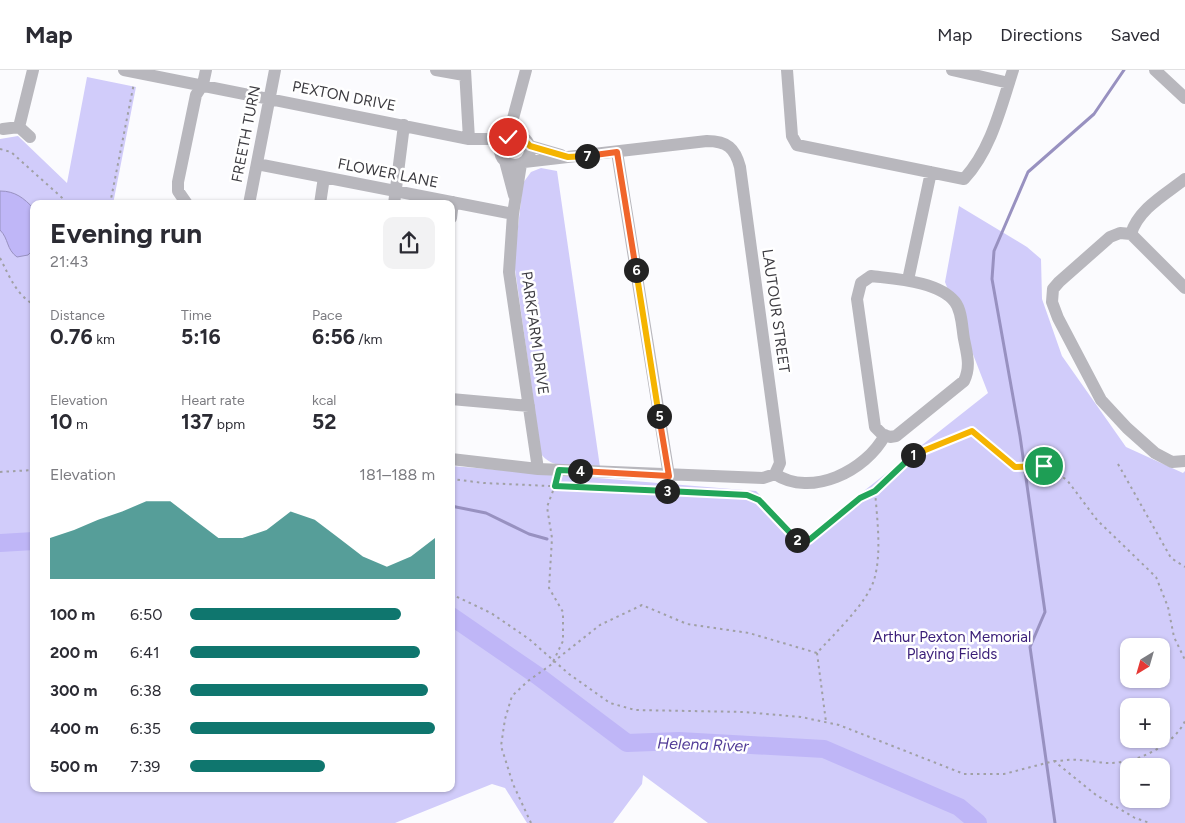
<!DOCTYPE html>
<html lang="en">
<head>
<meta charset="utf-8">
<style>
  body { margin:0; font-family:Figtree,sans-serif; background:#f2f2f3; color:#2b2b33; height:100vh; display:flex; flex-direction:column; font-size:19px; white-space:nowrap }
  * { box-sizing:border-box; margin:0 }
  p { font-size:16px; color:#7c7c81 }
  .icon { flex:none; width:28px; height:28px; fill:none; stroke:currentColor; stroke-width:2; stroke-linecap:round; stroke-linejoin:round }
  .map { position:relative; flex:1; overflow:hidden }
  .sheet { position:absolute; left:30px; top:130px; width:425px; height:592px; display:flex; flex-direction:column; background:#fff; border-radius:10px; box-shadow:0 1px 4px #0004 }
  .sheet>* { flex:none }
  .needle { width:32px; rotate:217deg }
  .fabs { position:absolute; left:1120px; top:568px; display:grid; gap:10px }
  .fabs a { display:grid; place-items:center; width:50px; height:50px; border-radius:10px; background:#fff; box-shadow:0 1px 4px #0004; font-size:25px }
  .pin { position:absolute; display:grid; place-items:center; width:42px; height:42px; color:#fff; margin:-21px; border:2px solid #fff; border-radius:50%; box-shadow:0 1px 5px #0007 }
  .km { position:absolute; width:25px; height:25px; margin:-12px; border-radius:50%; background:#222; color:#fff; font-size:14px; line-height:25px; text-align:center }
  .round { display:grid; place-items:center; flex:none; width:52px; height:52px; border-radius:10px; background:#f2f2f3 }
  .overview { display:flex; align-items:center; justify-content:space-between; height:85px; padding:0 20px }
  h1 { font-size:28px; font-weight:700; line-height:38px }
  .stats { display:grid; grid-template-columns:repeat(3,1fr); gap:8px; height:85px; padding:5px 20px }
  .stats div { display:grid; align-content:center }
  .stats b { font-size:21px; font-weight:700 }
  .stats small { font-size:14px; font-weight:400 }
  .stats p { font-size:14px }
  .chart { height:140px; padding:10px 20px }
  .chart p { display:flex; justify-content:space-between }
  .chart svg { width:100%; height:90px; margin-top:5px; fill:#0f766e; opacity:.7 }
  ul { padding:0 20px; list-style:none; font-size:16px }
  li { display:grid; grid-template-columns:80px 60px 1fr; align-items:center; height:38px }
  li i { height:12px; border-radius:6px; background:#0f766e }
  header { display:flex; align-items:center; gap:30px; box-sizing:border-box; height:70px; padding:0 25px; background:#fff; border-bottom:1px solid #e1e1e2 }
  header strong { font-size:24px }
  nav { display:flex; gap:28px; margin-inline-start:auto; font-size:18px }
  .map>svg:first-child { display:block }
  .green { fill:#d1ccfa; fill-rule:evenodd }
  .water { fill:#bfb6f7; stroke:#9891c0 }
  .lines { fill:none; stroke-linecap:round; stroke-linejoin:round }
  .stream { stroke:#9891c0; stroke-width:3 }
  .river { stroke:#bfb6f7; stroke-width:18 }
  .path { stroke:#a0a0a4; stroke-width:2; stroke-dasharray:2.5 4; stroke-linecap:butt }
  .minor { stroke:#b8b7bd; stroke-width:12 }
  .split-1-casing { stroke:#fff; stroke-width:10 }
  .split-2-casing { stroke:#fff; stroke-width:10 }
  .split-3-casing { stroke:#fff; stroke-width:10 }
  .split-4-casing { stroke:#fff; stroke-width:10 }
  .split-5-casing { stroke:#fff; stroke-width:10 }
  .split-6-casing { stroke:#fff; stroke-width:10 }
  .split-7-casing { stroke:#fff; stroke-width:10 }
  .split-8-casing { stroke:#fff; stroke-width:10 }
  .split-1 { stroke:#f5b400; stroke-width:6 }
  .split-2 { stroke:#22a559; stroke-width:6 }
  .split-3 { stroke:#22a559; stroke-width:6 }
  .split-4 { stroke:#22a559; stroke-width:6 }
  .split-5 { stroke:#f0652b; stroke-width:6 }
  .split-6 { stroke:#f5b400; stroke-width:6 }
  .split-7 { stroke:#f0652b; stroke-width:6 }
  .split-8 { stroke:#f5b400; stroke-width:6 }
  .labels { text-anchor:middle; stroke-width:5; stroke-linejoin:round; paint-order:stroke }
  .street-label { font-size:15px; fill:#3c3b40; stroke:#fff }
  .park-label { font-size:15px; fill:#3a1e78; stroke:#fff }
  .water-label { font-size:16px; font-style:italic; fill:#523c97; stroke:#fff }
</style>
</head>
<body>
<header>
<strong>Map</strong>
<nav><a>Map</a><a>Directions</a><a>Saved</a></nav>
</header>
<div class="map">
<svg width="1185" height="753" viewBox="0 0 1185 753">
  <rect width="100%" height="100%" fill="#fbfbfe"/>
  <!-- green -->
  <path class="green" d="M 87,7 L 136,17 L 113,134 L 34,134 L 34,719 L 451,719 L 451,396 L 756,421 L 803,469 L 988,323 L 945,212 L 959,136 L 1027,177 L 1041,189 L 1042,229 L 1062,286 L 1126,377 L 1183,403 L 1185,401 L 1185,753 L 708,753 L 643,705 L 642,714 L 613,753 L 527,753 L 505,718 L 492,714 L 395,753 L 0,753 L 0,69 L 18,66 L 67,113 ZM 1129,576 L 1161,576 L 1161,609 L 1129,609 ZM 1129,636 L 1161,636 L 1161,669 L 1129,669 ZM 1129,696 L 1161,696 L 1161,729 L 1129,729 Z
    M 541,98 L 557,101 L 600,397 C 580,396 554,401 541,384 L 514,192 L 523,113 L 531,102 Z"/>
  <!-- water -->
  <path class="water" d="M 0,121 C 15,121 24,128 34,139 L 34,179 L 28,185 L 17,187 C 6,179 9,169 0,160 Z"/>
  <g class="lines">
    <!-- stream -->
    <path class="stream" d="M 451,436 L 486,443 L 529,464 L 547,469
      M 1055,753 L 1030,577 L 1045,542 L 1020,366 L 992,209 L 994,181 L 1028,102 L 1094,44 L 1124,0"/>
    <!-- river -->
    <path class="river" d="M 0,473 L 34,471
      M 451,546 L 538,606 L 627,673 L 679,671 L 824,679 L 959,737 L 978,753"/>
    <!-- path -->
    <path class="path" d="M 0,79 L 11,82 L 69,134
      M 110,134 L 134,13
      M 0,188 C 10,207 15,223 34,235
      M 1118,394 L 1171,488 L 1185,497
      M 0,402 L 34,400
      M 451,409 L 484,413 L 747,425 L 759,430 L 800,473 L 809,470 L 860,428 L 875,421
      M 451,524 L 491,543 L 529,569 L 569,604 L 610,633 L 635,640 L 744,642 L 801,647 L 839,655 L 964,704 L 1004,704 L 1054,691 L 1096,725 L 1135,748 L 1150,753
      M 817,583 L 826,652
      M 553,592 L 600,555 L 642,535 L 687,554 L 749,563 L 817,583 C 833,565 867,533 874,510 C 882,484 877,448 875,421 L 913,385 L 972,361 L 1015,397 L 1044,395 L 1067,410 L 1097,450 L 1156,507 L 1168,537 L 1174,567 L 1185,590
      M 1054,691 C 1062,691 1070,689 1078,690 C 1088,690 1099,693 1109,693 C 1137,693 1173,676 1185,651
      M 531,753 L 513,714 L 501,676 L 505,649 L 512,626 L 528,611 L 552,594 L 563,571 L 563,542 L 549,518 L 552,468 L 547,437 L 557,410"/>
    <!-- minor -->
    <path class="minor" d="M 124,0 L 469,69 L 505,69
      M 436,0 L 464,5
      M 465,0 L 469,69
      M 787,0 L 792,66 L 797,75 L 964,109 C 991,80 1001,37 1013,0
      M 952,0 L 1009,13
      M 1155,0 L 1185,28
      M 19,57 L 33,0
      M 19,57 L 30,67
      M 3,59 L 19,57
      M500 80a15 15 0 1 1 30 0a15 15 0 1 1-30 0Z
      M 508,67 L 526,0
      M 530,76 L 561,85
      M 617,82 L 669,406
      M 505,91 L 514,125
      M 257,94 L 513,144
      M 521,94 L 513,144 L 509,202 L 538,399
      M 187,134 L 178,121 L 178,112 L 196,25 L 203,14 L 206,0
      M 249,134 L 275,0
      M 320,134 L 324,107
      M 394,134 L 404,55
      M 451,148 L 453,132
      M 1131,164 C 1138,139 1166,124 1185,109
      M 871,206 C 895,209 939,211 955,232 C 962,241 962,258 964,269 C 967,284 971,297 964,311 L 896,366 L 890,367 L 882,364 L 875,357 L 857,229 L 861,213 Z
      M 908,210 L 931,102
      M 1185,218 L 1131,164 L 1120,163 L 1110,167 L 1059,212 L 1053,219 L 1052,232 L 1058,248 L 1101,330 L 1127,358 L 1155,383 L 1172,392 L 1185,391
      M 451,329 L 529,336
      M 451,389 L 538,399 L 763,408 L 775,404 L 780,393 L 740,97 C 735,78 727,71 707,71 L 524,92
      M 775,404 C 811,428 866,401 885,365"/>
  </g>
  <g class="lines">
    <!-- split-1 casing -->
    <g class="split-1-casing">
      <path id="split-1" d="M 913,385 L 972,361 L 1015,397 L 1044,396"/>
    </g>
    <!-- split-2 casing -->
    <g class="split-2-casing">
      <path id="split-2" d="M 797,470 L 800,473 L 809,470 L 860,428 L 875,421 L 913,385"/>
    </g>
    <!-- split-3 casing -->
    <g class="split-3-casing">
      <path id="split-3" d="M 667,421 L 747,425 L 759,430 L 797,470"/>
    </g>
    <!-- split-4 casing -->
    <g class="split-4-casing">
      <path id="split-4" d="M 580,401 L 559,400 L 555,416 L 667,421"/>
    </g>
    <!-- split-5 casing -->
    <g class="split-5-casing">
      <path id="split-5" d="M 580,401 L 669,406 L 659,346"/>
    </g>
    <!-- split-6 casing -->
    <g class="split-6-casing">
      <path id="split-6" d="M 636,200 L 659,346"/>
    </g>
    <!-- split-7 casing -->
    <g class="split-7-casing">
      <path id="split-7" d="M 587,86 L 617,82 L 636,200"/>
    </g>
    <!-- split-8 casing -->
    <g class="split-8-casing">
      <path id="split-8" d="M 508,67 L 521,66 L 530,76 L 568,87 L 587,86"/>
    </g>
    <!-- split-1 -->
    <use href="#split-1" class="split-1"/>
    <!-- split-2 -->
    <use href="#split-2" class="split-2"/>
    <!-- split-3 -->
    <use href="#split-3" class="split-3"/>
    <!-- split-4 -->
    <use href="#split-4" class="split-4"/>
    <!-- split-5 -->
    <use href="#split-5" class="split-5"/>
    <!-- split-6 -->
    <use href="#split-6" class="split-6"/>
    <!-- split-7 -->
    <use href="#split-7" class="split-7"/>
    <!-- split-8 -->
    <use href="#split-8" class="split-8"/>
  </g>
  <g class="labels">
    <!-- street labels -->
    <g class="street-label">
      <text transform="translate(344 26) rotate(11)" y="5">PEXTON DRIVE</text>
      <text transform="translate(246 64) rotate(-79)" y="5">FREETH TURN</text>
      <text transform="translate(388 103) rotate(11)" y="5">FLOWER LANE</text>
      <text transform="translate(776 241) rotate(82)" y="5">LAUTOUR STREET</text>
      <text transform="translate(535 263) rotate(82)" y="5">PARKFARM DRIVE</text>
    </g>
    <!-- park labels -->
    <g class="park-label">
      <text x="952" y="572">Arthur Pexton Memorial<tspan x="952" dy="17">Playing Fields</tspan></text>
    </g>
    <!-- water labels -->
    <g class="water-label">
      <text transform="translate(703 674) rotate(2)" y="6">Helena River</text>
    </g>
  </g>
</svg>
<div class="fabs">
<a><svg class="needle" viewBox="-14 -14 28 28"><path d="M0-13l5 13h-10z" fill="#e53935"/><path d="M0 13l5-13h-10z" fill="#7c7c81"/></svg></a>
<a>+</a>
<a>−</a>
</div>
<div class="pin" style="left:1044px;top:396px;background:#1e9e55"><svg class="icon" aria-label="arrive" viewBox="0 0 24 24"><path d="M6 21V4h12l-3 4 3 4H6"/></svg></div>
<div class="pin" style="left:508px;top:67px;background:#d93025"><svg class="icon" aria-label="check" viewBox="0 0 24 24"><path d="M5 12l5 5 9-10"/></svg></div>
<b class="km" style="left:913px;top:385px">1</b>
<b class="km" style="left:797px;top:470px">2</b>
<b class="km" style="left:667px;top:421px">3</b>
<b class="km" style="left:580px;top:401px">4</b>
<b class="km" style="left:659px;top:346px">5</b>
<b class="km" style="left:636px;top:200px">6</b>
<b class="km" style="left:587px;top:86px">7</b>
<section class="sheet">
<div class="overview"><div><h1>Evening run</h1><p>21:43</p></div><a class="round"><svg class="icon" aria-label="share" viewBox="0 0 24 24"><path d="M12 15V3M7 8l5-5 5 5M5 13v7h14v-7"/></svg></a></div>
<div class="stats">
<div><p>Distance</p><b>0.76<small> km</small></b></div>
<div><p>Time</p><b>5:16</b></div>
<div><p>Pace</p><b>6:56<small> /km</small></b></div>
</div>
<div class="stats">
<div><p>Elevation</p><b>10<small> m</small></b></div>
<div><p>Heart rate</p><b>137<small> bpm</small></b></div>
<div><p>kcal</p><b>52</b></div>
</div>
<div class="chart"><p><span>Elevation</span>181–188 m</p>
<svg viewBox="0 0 160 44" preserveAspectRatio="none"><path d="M0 44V24L10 20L20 15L30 11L40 6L50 6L60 15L70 24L80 24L90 20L100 11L110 15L120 24L130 33L140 38L150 33L160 24V44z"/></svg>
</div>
<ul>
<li><b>100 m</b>6:50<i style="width:86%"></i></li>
<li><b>200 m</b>6:41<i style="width:94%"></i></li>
<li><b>300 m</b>6:38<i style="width:97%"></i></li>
<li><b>400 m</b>6:35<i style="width:100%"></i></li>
<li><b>500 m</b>7:39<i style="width:55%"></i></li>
</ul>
</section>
</div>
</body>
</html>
